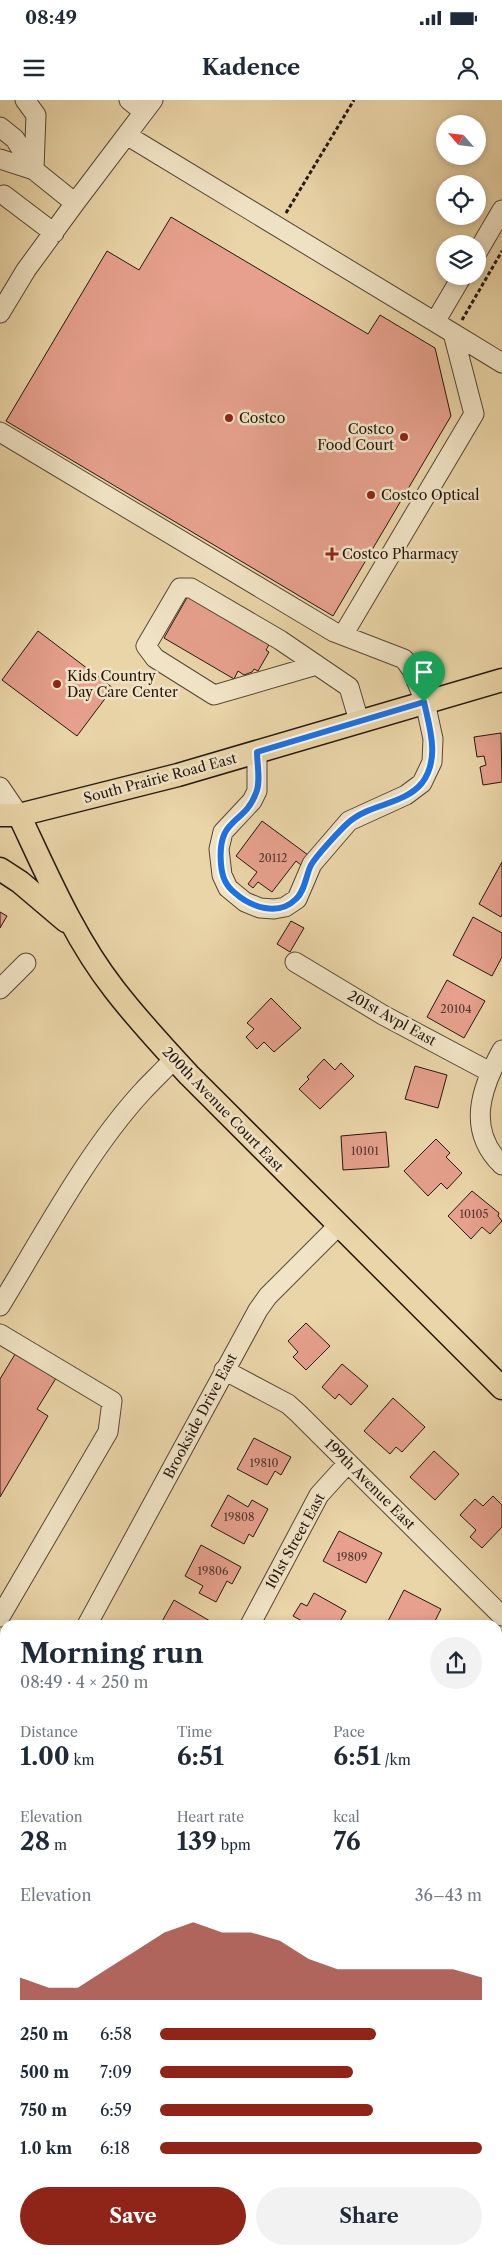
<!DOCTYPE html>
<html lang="en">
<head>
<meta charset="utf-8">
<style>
  body { margin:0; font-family:"Libre Caslon Text",serif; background:#f2f2f3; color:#1f2937; height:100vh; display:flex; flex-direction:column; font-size:19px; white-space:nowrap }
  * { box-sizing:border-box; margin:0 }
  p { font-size:16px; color:#747a83 }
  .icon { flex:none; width:28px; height:28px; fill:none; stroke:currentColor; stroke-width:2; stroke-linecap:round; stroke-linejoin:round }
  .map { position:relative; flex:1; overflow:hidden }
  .details { position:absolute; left:0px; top:1520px; width:502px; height:635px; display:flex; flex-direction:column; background:#fff; border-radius:15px 15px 0 0; box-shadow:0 2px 8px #0003 }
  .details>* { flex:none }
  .needle { width:32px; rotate:298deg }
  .buttons { position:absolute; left:436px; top:15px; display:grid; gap:10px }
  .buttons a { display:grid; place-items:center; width:50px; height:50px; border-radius:50%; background:#fff; box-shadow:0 2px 8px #0003; font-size:25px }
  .pin { position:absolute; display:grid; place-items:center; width:42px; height:42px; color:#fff; margin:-51px -21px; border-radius:50% 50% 50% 0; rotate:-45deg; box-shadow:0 0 5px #0007 }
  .pin .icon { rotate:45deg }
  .round { display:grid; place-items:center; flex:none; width:52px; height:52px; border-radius:26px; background:#f2f2f3 }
  .head { display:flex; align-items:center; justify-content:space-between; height:85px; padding:0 20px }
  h1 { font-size:28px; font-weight:800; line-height:38px }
  .stats { display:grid; grid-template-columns:repeat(3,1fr); gap:8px; height:85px; padding:5px 20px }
  .stats div { display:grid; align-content:center }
  .stats b { font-size:25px; font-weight:800 }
  .stats small { font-size:14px; font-weight:400 }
  .stats p { font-size:14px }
  .chart { height:140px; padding:10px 20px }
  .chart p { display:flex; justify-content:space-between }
  .chart svg { width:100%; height:90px; margin-top:5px; fill:#8f2418; opacity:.7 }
  .action { display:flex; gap:10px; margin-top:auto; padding:10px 20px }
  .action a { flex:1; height:58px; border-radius:30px; background:#8f2418; color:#fff; font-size:20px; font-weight:800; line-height:58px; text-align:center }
  .action a+a { background:#f2f2f3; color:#1f2937 }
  ul { padding:0 20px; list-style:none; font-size:16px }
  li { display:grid; grid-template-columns:80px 60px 1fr; align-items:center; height:38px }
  li i { height:12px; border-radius:6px; background:#8f2418 }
  .status { display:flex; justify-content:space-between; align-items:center; height:35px; padding:0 25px; background:#fff; direction:ltr }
  .status svg { height:14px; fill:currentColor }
  header { display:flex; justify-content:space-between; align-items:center; height:65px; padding:0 20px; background:#fff; font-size:22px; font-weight:800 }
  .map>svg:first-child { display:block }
  .green { fill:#b8bd87; stroke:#6e6a4c }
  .water { fill:#98b9a7; stroke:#6a786b }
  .building { fill:#e6a08d; stroke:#241710 }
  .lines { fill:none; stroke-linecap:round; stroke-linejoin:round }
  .minor-casing { stroke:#564636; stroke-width:21 }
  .major-casing { stroke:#241710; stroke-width:25 }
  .path { stroke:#241710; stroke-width:3; stroke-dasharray:4 2.5; stroke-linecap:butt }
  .minor { stroke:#f1e4c6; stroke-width:19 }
  .major { stroke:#ead5a8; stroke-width:22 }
  .route-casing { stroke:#fff; stroke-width:10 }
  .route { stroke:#1a73e8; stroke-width:6 }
  .poi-dot { fill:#8f2418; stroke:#f1e4c6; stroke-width:2 }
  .labels { text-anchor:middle; stroke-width:5; stroke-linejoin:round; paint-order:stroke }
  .number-label { font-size:11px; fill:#54392f }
  .poi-label { font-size:14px; fill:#241710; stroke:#f1e4c6; text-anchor:start }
  .street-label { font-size:14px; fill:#241710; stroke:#f1e4c6 }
</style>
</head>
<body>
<div class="status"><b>08:49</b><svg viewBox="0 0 49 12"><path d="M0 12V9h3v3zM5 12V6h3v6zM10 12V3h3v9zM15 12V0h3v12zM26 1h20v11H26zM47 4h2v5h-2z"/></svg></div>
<header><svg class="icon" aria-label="menu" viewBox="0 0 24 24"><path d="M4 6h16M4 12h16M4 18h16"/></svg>Kadence<svg class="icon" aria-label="person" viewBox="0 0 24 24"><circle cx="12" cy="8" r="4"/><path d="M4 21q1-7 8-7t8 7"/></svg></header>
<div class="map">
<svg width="502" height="2155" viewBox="0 0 502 2155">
  <rect width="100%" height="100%" fill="#ead5a8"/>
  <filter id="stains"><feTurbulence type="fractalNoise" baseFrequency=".004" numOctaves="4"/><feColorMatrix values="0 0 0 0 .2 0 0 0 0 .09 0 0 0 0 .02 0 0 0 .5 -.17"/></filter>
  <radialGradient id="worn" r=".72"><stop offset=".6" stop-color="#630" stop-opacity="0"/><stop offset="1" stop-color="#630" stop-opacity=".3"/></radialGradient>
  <!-- green -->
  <path class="green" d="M 502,2104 L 502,2155 L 476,2155 L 479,2150 L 498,2150 L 498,2113 Z
    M 204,2150 L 356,2150 L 353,2155 L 204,2155 Z"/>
  <!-- water -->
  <path class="water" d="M 498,2018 L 502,2021 L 502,2076 L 498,2084 Z
    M 364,2150 L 465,2150 L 462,2155 L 362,2155 Z"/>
  <!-- building -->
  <path class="building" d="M 171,117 L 368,234 L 380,215 L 435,248 L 451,316 L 333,516 L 6,321 L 107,151 L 139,170 Z
    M 189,494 L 271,541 L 266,550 L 269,552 L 258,571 L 254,569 L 252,572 L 244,575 L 238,571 L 234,579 L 164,538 Z
    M 38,531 L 113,588 L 77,636 L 2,580 Z
    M 501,633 L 502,682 L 483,685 L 480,667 L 486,665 L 484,656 L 477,657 L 474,637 Z
    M 262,721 L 308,755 L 301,765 L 296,761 L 272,792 L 258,782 L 253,788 L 248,784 L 257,772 L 236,756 Z
    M 502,762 L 502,815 L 501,817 L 479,804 Z
    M 0,812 L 7,816 L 0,828 Z
    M 473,817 L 502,833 L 502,857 L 492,876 L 453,855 Z
    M 291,821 L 304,828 L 290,852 L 277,844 Z
    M 447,880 L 485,901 L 464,938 L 427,917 Z
    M 271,898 L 301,928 L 274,952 L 264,942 L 257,949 L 246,937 L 254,929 L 247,923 Z
    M 324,959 L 335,970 L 341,963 L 354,976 L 320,1009 L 299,989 L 309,979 L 307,977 Z
    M 415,966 L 447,975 L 438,1008 L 405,999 Z
    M 386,1032 L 389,1067 L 343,1070 L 341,1036 Z
    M 436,1039 L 450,1053 L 446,1057 L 462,1073 L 447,1089 L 441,1083 L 428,1096 L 404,1071 Z
    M 472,1091 L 499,1113 L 498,1116 L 502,1121 L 490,1134 L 482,1127 L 471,1139 L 448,1116 Z
    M 306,1223 L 330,1246 L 306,1270 L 293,1257 L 298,1252 L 288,1241 Z
    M 17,1251 L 58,1275 L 37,1309 L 48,1316 L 0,1397 L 0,1279 Z
    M 342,1264 L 368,1286 L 351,1305 L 339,1294 L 335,1299 L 322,1287 Z
    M 393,1298 L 425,1327 L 402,1352 L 396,1347 L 390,1354 L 364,1331 Z
    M 254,1338 L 291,1357 L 281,1375 L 275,1371 L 267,1385 L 237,1369 Z
    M 434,1351 L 459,1374 L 435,1400 L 410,1377 Z
    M 228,1395 L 248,1407 L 252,1400 L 268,1409 L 253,1437 L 249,1434 L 244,1444 L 211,1426 Z
    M 493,1396 L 502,1405 L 502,1427 L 482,1448 L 470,1437 L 476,1430 L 460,1415 L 475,1399 L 483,1406 Z
    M 339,1431 L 382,1453 L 366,1483 L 323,1461 Z
    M 201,1445 L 241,1467 L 232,1484 L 227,1481 L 216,1502 L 199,1493 L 203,1486 L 185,1476 Z
    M 404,1490 L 441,1509 L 433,1525 L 386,1525 Z
    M 314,1493 L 346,1511 L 338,1525 L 309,1525 L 293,1516 L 301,1503 L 307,1506 Z
    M 174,1500 L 210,1521 L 208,1525 L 160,1525 Z
    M 0,1803 L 5,1805 L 5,1834 L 0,1832 Z
    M 498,1814 L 502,1816 L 502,1864 L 498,1861 Z
    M 0,1839 L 5,1841 L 5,1869 L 0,1868 Z
    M 0,1882 L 5,1883 L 4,1905 L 0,1904 Z
    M 0,1908 L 4,1909 L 0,1930 Z
    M 75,2150 L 104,2150 L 104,2155 L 74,2155 Z"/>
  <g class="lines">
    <!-- minor casing -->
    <g class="minor-casing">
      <path id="minor" d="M 25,0 L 36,15 L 34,69
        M 129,0 L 144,12
        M 0,27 L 15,39 L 34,70 L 75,103
        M 128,36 L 453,233 L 474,314 L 343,535
        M 0,59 L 34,70
        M 4,95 L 54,133
        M 478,151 L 502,110
        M 0,213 L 26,170 L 75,103 L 153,0
        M 435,222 L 462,176
        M 453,233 L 502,263
        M 0,332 L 334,532 L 404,559 L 412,570 L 425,602 L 433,639 L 432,662 L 422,683 L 406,695 L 349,721 L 312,764 L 297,799 L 285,807 L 274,809 L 260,808 L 245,802 L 228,788 L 222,775 L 219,749 L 223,732 L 252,701 L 257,691 L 257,652
        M 317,565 L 214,595 L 155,558 L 146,546 L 180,488 L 191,488 L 280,540 L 349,587 L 359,621
        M 0,687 L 19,715
        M 295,862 L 383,915 L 490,972
        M 0,889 L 26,863
        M 502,950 C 481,988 466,1030 502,1065
        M 0,1206 C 43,1136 87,1052 142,992 C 152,981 164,970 174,959
        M 0,1234 L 112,1301 L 108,1332 L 0,1517
        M 224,1270 L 288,1304 L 299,1314 L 502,1516
        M 87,1525 L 258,1210 L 268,1196 L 339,1125
        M 250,1525 L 319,1395 L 348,1363
        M 0,1690 L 5,1680
        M 0,1744 L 5,1748
        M 498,1768 L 502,1771
        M 33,2150 L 33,2155"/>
    </g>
    <!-- major casing -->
    <g class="major-casing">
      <path id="major" d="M 0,715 L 19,715 L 178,675 L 502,580
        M 19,715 C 47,774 74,838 114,889 C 137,919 163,947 189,975 L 502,1288
        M 0,769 L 20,782 L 66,821"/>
    </g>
    <!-- path -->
    <path class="path" d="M 286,113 L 354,0
      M 462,220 L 502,151"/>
    <!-- minor -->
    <use href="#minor" class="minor"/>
    <!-- major -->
    <use href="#major" class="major"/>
  </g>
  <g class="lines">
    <!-- route casing -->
    <g class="route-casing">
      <path id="route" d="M 424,602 C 430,629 440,659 422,683 C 404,705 369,704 349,722 C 340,730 317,755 311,765 C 306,775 305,791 296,799 C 278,817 251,807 235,793 C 225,785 222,776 221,764 C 217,716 244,726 256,693 C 261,682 257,664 257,652 Z"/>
    </g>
    <!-- route -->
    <use href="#route" class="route"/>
  </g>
  <!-- markers -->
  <g class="poi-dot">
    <circle cx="229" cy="318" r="5"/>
    <circle cx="404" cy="337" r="5"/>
    <circle cx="371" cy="395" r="5"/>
    <path d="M329.5 446.5h5v5h5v5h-5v5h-5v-5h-5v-5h5z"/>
    <circle cx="57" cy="584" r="5"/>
  </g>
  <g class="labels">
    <!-- number labels -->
    <g class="number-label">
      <text x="273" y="762">20112</text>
      <text x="456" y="913">20104</text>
      <text x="365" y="1055">10101</text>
      <text x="474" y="1118">10105</text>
      <text x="264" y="1367">19810</text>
      <text x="239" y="1421">19808</text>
      <text x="352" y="1461">19809</text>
      <text x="213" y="1475">19806</text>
    </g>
    <!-- poi labels -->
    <g class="poi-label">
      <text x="239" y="323">Costco</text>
      <text x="394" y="334" text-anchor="end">Costco<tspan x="394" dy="16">Food Court</tspan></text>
      <text x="381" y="400">Costco Optical</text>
      <text x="342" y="459">Costco Pharmacy</text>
      <text x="67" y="581">Kids Country<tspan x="67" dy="16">Day Care Center</tspan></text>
    </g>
    <!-- street labels -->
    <g class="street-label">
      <text transform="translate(160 678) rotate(-15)" y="5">South Prairie Road East</text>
      <text transform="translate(392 918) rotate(29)" y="5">201st Avpl East</text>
      <text transform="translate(223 1009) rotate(46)" y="5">200th Avenue Court East</text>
      <text transform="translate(200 1316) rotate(-62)" y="5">Brookside Drive East</text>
      <text transform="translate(370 1384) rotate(45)" y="5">199th Avenue East</text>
      <text transform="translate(295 1441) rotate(-61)" y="5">101st Street East</text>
    </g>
  </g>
  <rect width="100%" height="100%" filter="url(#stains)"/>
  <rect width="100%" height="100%" fill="url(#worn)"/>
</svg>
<div class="buttons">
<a><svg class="needle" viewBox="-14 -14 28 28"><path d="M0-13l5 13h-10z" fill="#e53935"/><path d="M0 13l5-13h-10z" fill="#747a83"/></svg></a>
<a><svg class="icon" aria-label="locate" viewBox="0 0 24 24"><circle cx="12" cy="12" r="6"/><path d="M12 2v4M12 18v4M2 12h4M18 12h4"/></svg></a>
<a><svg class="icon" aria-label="layers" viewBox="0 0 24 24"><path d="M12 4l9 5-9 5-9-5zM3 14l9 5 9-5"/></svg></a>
</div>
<div class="pin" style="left:424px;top:602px;background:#1e9e55"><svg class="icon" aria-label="arrive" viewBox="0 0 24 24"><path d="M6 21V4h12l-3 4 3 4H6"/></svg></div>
<section class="details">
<div class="head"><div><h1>Morning run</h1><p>08:49 · 4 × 250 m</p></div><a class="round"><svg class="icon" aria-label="share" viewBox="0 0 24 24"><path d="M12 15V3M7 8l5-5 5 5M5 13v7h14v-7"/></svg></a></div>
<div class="stats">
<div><p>Distance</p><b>1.00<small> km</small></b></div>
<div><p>Time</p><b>6:51</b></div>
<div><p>Pace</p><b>6:51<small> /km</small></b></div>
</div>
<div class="stats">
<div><p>Elevation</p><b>28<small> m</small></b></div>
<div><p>Heart rate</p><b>139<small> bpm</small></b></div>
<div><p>kcal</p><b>76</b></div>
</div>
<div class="chart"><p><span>Elevation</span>36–43 m</p>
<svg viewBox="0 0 160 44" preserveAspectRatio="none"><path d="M0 44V33L10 38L20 38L30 29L40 20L50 11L60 6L70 11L80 11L90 15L100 24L110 29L120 29L130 29L140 29L150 29L160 33V44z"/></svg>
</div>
<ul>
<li><b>250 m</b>6:58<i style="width:67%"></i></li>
<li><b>500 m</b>7:09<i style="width:60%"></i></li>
<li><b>750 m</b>6:59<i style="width:66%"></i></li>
<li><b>1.0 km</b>6:18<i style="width:100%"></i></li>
</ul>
<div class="action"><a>Save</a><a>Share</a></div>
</section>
</div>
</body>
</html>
